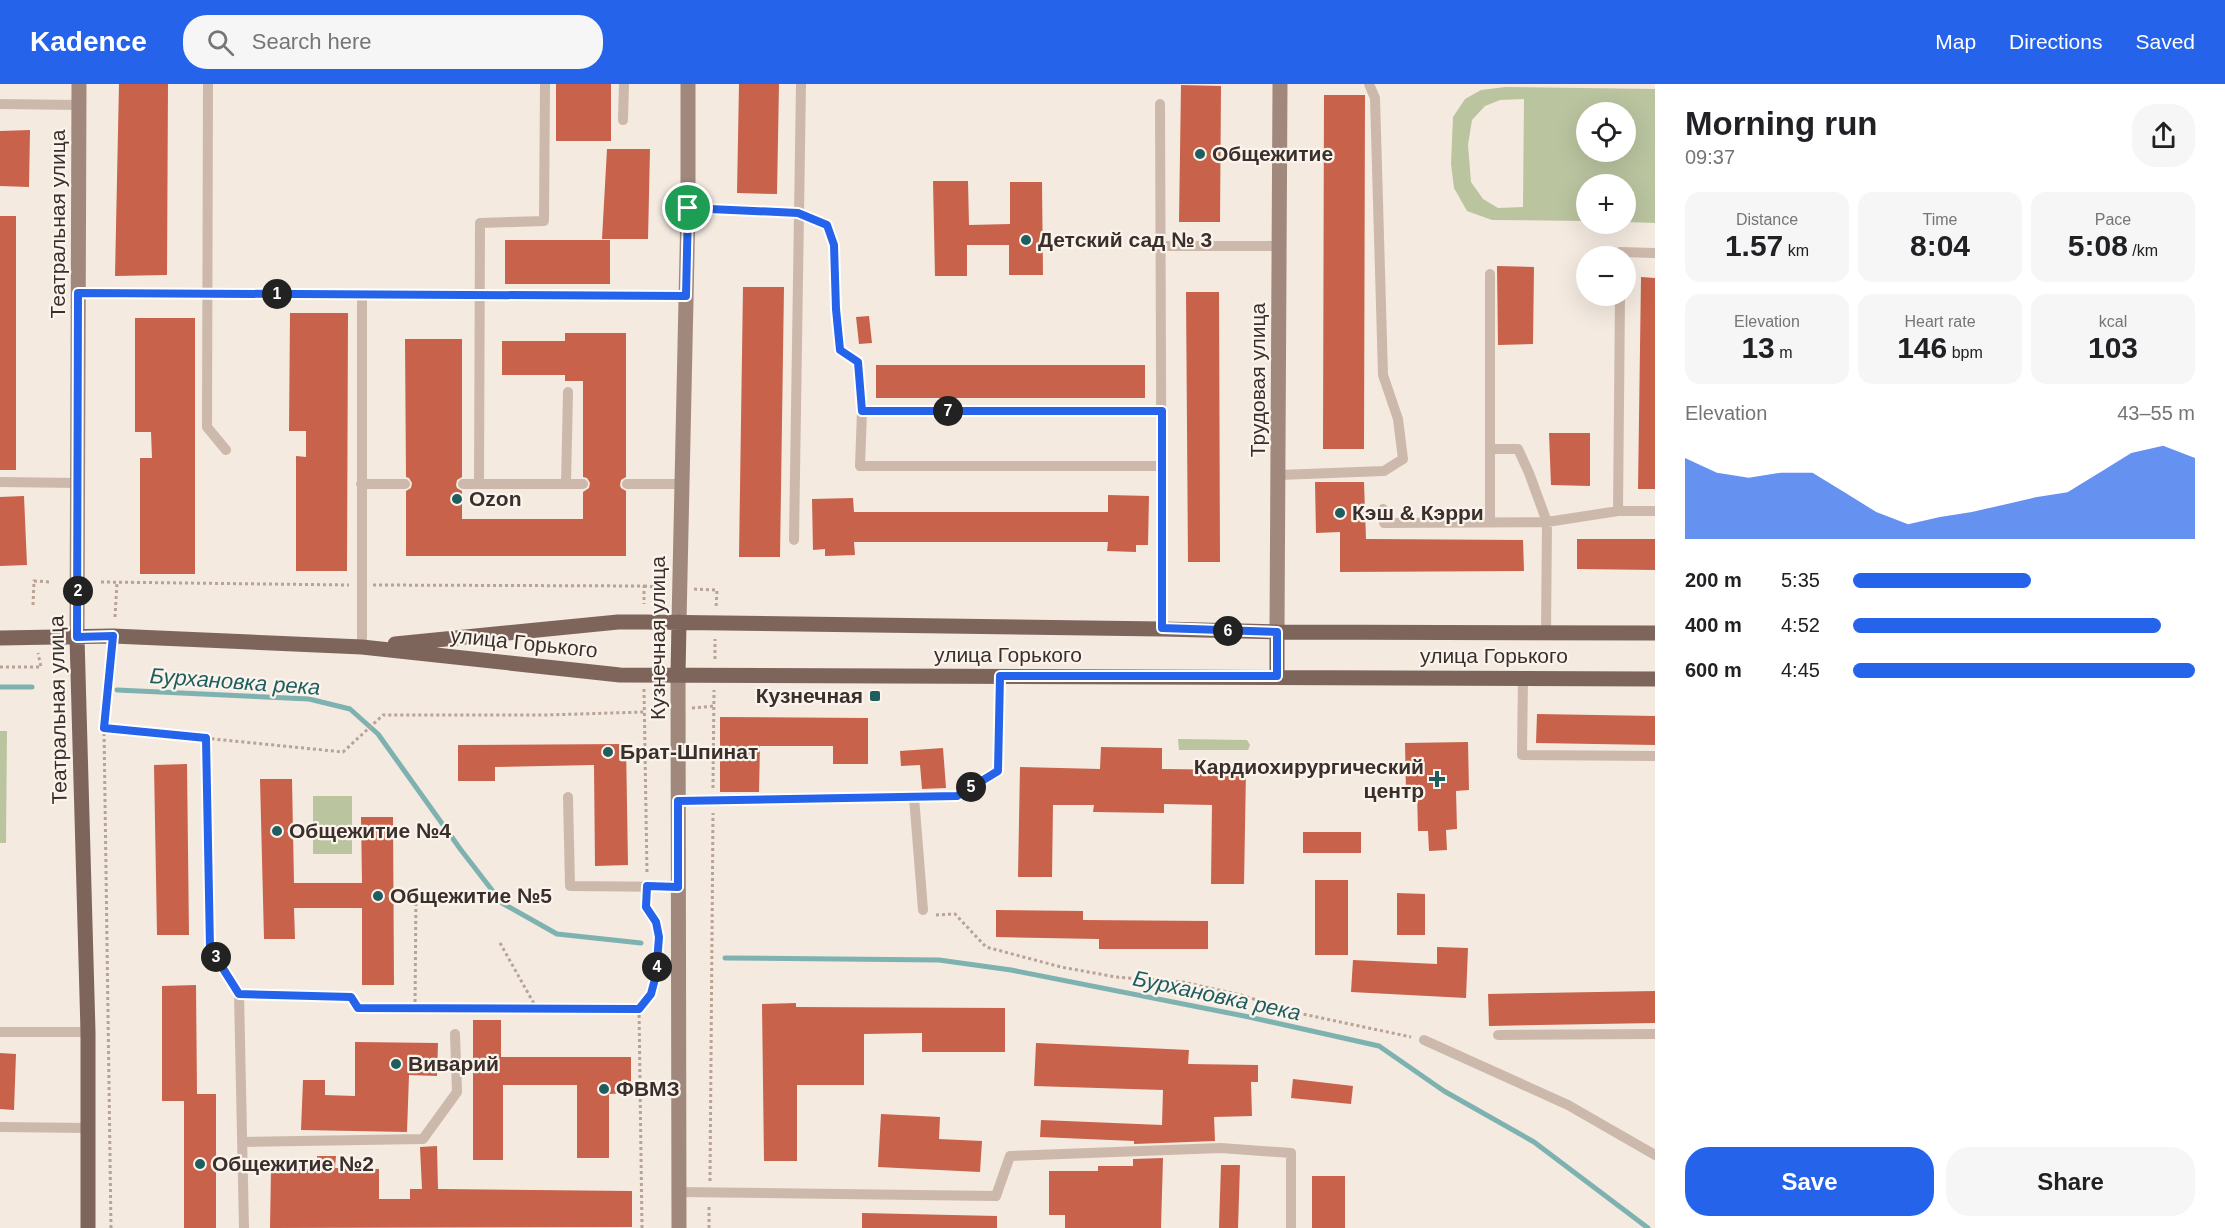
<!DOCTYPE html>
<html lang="en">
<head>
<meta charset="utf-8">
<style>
  body { margin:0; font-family:Helvetica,sans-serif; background:#f6f6f6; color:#202124; height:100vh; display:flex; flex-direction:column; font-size:22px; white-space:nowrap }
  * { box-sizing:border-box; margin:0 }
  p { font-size:20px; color:#757577 }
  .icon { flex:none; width:33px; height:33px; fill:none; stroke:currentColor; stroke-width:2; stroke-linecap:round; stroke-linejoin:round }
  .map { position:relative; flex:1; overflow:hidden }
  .drawer { display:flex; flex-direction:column; background:#fff; width:570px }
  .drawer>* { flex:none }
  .controls { position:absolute; left:1576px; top:18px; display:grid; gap:12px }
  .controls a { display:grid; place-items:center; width:60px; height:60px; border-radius:50%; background:#fff; box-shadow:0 6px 24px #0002; font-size:30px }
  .pin { position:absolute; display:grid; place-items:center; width:51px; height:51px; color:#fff; margin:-26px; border:3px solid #fff; border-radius:50%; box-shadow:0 2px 6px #0007 }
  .km { position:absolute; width:30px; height:30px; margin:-15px; border-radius:50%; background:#222; color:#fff; font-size:16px; line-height:30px; text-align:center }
  .round { display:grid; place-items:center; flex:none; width:63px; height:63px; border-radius:24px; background:#f6f6f6 }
  .head { display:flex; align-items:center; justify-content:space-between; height:102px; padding:0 30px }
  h1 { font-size:33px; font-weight:700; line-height:45px }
  .metrics { display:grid; grid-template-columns:repeat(3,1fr); gap:9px; height:102px; padding:6px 30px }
  .metrics div { display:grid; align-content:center; border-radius:15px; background:#f6f6f6; text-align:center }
  .metrics b { font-size:30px; font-weight:700 }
  .metrics small { font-size:16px; font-weight:400 }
  .metrics p { font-size:16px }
  .chart { height:168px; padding:12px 30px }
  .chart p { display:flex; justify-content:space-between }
  .chart svg { width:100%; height:108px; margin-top:6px; fill:#2563eb; opacity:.7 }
  .cta { display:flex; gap:12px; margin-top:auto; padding:12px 30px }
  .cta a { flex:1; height:69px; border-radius:24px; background:#2563eb; color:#fff; font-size:24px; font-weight:700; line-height:69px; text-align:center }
  .cta a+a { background:#f6f6f6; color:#202124 }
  ul { padding:0 30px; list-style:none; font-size:20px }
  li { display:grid; grid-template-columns:96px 72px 1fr; align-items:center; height:45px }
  li i { height:15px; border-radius:8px; background:#2563eb }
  header { display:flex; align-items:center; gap:36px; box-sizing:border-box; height:84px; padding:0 30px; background:#2563eb; color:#fff }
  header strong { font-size:28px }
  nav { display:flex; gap:33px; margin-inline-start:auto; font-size:21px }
  .search { width:420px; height:54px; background:#f6f6f6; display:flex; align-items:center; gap:15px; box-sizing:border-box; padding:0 21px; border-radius:24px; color:#757577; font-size:22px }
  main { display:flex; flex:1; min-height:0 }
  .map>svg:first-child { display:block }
  .green { fill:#bac49f; fill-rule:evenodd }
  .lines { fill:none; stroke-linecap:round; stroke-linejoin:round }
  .stream { stroke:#7eb2b1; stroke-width:5 }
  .building { fill:#c8624a }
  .path { stroke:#b9a395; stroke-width:3; stroke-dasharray:3 3; stroke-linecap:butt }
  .lane { stroke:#cdb9ab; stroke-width:10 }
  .secondary { stroke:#a1887c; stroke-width:15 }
  .primary { stroke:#7d655c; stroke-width:15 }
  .route-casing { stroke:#fff; stroke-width:12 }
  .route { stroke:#2563eb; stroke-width:8 }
  .poi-dot { fill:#1f5d5e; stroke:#fbf4ed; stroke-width:2 }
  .labels { text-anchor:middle; stroke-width:4.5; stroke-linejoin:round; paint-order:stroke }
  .poi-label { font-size:21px; font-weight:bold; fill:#3b2f2b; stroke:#fbf4ed; text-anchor:start }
  .street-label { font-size:21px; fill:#3b2f2b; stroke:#fbf4ed }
  .water-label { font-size:22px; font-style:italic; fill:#1f5d5e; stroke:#fbf4ed }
</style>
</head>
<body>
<header>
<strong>Kadence</strong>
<div class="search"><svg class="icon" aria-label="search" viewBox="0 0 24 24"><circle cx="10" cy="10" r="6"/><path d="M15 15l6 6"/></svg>Search here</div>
<nav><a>Map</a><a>Directions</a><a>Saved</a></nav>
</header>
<main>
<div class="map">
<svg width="1655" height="1144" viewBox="0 0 1655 1144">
  <rect width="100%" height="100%" fill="#f4eae0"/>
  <!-- green -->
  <path class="green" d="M 1506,3 L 1655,5 L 1655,139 L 1626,138 L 1626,100 L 1587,100 L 1587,137 L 1492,136 L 1467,127 L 1454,104 L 1451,80 L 1453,33 L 1465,15 L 1481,6 ZM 1524,15 L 1523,123 L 1498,124 L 1483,115 L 1471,98 L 1468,61 L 1472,36 L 1485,22 L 1500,16 ZM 1626,28 L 1626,68 L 1587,68 L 1587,28 Z
    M 0,647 L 7,647 L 6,759 L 0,759 Z
    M 1178,655 L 1247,656 L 1250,661 L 1248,666 L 1179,666 Z
    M 313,712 L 352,712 L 352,770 L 313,770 Z"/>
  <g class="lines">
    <!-- stream -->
    <path class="stream" d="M 0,603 L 32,603
      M 117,606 L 309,615 L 350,625 L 378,650 L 461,766 L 502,819 L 557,850 L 641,859
      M 725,874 L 939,876 L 1011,886 L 1249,933 L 1379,962 L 1444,1007 L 1534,1058 L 1648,1144"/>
  </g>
  <!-- building -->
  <path class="building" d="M 119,0 L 168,0 L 167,191 L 115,192 Z
    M 556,0 L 611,0 L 611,57 L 556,57 Z
    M 739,0 L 779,0 L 777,110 L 737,109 Z
    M 1181,1 L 1221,2 L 1220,138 L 1179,138 Z
    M 1324,11 L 1365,11 L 1364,365 L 1323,365 Z
    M 30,46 L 29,103 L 0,102 L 0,47 Z
    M 607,65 L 650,65 L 648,155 L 602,155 Z
    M 933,97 L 968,97 L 969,141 L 1010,140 L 1010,98 L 1042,98 L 1043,191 L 1009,191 L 1009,161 L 967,161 L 967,192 L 935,192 Z
    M 0,132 L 16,132 L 16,386 L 0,386 Z
    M 505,156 L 610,156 L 610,200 L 505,200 Z
    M 1497,182 L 1534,183 L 1533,260 L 1498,261 Z
    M 1641,193 L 1655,194 L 1655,405 L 1638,405 Z
    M 743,203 L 784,203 L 780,473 L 739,473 Z
    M 1186,208 L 1219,208 L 1220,478 L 1188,478 Z
    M 290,229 L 348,229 L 347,487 L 296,487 L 296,372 L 306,373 L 306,347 L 289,347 Z
    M 869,232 L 872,259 L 859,260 L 856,233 Z
    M 135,234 L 195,234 L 195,490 L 140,490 L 140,374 L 152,374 L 151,348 L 135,348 Z
    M 565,249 L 626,249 L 626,393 L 621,396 L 620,401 L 621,404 L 626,407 L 626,472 L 406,472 L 406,407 L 411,404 L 412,399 L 409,394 L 406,393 L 405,255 L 462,255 L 462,393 L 457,396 L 456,401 L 457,404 L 462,407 L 462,435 L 583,435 L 583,408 L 589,404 L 590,399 L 587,394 L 583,393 L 583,297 L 565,297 L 565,291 L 502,291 L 502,257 L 565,257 Z
    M 876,281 L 1145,281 L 1145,314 L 876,314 Z
    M 1549,349 L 1590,349 L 1590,402 L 1551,401 Z
    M 1315,398 L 1364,398 L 1366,455 L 1523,456 L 1524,487 L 1340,488 L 1340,448 L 1316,449 Z
    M 1108,411 L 1149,412 L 1148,461 L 1136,461 L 1136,468 L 1107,467 L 1108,458 L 854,458 L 855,471 L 825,472 L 825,465 L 813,466 L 812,415 L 853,414 L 854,428 L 1108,428 Z
    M 24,412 L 27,481 L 0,482 L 0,413 Z
    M 1577,455 L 1655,455 L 1655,486 L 1577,485 Z
    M 1537,630 L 1655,632 L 1655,661 L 1536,659 Z
    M 720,633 L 868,634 L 868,680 L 833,680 L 833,662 L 760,662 L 759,708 L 720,708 Z
    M 1468,658 L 1469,706 L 1456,707 L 1457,745 L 1446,746 L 1447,766 L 1429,767 L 1428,747 L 1418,747 L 1417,708 L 1406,708 L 1405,659 Z
    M 626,660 L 628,781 L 595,782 L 594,681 L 495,683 L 495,697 L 458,697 L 458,661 Z
    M 1101,663 L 1162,664 L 1162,685 L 1246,686 L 1244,800 L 1211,800 L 1212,721 L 1164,720 L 1164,729 L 1093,728 L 1094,721 L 1053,721 L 1052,793 L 1018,793 L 1020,683 L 1100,685 Z
    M 943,664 L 946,704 L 922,705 L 920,681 L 901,682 L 900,667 Z
    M 187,680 L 189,851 L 157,851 L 154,681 Z
    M 260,695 L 292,695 L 294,799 L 362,799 L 361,733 L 393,733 L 394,901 L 362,901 L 362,824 L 294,824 L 295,855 L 264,855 Z
    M 1303,748 L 1361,748 L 1361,769 L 1303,769 Z
    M 1315,796 L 1348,796 L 1348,871 L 1315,871 Z
    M 1397,809 L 1425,810 L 1425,851 L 1397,851 Z
    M 996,826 L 1083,827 L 1083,836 L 1208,837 L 1208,865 L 1099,865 L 1099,855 L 996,853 Z
    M 1437,863 L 1468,864 L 1466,914 L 1351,908 L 1353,876 L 1437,880 Z
    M 196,901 L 197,1010 L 216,1010 L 216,1144 L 184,1144 L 184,1017 L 162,1017 L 162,902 Z
    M 1655,907 L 1655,939 L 1489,942 L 1488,910 Z
    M 796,919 L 796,923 L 1005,924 L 1005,968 L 922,968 L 922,949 L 864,950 L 864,1001 L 797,1001 L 797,1077 L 764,1077 L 762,920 Z
    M 473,936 L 501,936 L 501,973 L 631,973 L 631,1009 L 609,1010 L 609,1074 L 577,1074 L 577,1001 L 503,1001 L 503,1076 L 473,1076 Z
    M 355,958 L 438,959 L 437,992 L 409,991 L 407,1048 L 301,1046 L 303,996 L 325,996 L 325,1011 L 355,1012 Z
    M 1036,959 L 1189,966 L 1188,980 L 1258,981 L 1258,998 L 1251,998 L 1252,1032 L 1214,1033 L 1215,1057 L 1134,1060 L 1134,1057 L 1040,1053 L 1041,1036 L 1162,1041 L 1163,1006 L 1034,1002 Z
    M 0,969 L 16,970 L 14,1026 L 0,1025 Z
    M 1293,995 L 1353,1002 L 1351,1020 L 1291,1014 Z
    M 881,1030 L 940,1033 L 939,1055 L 982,1057 L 980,1088 L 878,1083 Z
    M 437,1062 L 438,1105 L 632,1107 L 632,1143 L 270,1144 L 271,1085 L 317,1085 L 317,1072 L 336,1072 L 335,1084 L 379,1085 L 379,1115 L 410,1115 L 410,1105 L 422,1105 L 420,1063 Z
    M 1163,1074 L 1161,1144 L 1065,1144 L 1065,1131 L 1049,1131 L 1049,1087 L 1098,1087 L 1098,1082 L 1133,1082 L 1133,1075 Z
    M 1221,1081 L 1240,1081 L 1238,1144 L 1219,1144 Z
    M 1312,1092 L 1345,1092 L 1345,1144 L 1312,1144 Z
    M 862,1129 L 997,1132 L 997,1144 L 862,1144 Z"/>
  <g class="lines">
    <!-- path -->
    <path class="path" d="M 101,498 L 349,501
      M 373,501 L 644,502 L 644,520
      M 644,502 L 666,504
      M 694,505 L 717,506 L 716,524
      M 33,521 L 34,497 L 51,498
      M 115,533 L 117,498
      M 715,575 L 715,555
      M 0,583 L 41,583 L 38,569
      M 644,605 L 647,790
      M 692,624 L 714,622
      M 104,644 L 343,668 L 383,631 L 546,631 L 644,628
      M 206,654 L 206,676
      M 713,704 L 714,606
      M 936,831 L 955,830 L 986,863 L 1061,883 L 1116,893 L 1183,898 L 1241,911 L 1298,929 L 1411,953
      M 500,859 L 537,925
      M 359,924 L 639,925
      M 415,924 L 416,810
      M 710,1097 L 713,729
      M 111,1144 L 104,643 L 112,566
      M 642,1144 L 639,925 C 643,920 648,915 651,910 C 659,895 661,857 656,840 C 653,830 646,825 647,815
      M 709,1144 L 709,1122"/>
    <!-- lane -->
    <path class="lane" d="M 208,0 L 207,343 L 226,366
      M 0,20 L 79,21
      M 1160,20 L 1162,545
      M 623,36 L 624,0
      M 688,124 L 798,129 L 827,141 L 834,161 L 836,225 L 840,266 L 858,278 L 862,327 L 860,382 L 1162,382
      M 1161,162 L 1278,162
      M 1620,172 L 1620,168 L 1655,169
      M 1490,190 L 1490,437
      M 79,209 L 686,212
      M 362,210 L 362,563
      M 862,327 L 1162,327
      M 1490,365 L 1518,365 L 1529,389 L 1547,438 L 1546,549
      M 1279,391 L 1384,387 L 1403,375 L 1398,335 L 1383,291 L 1375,14 L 1369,0
      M 0,398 L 78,399
      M 361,400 L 405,400
      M 463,400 L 583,400
      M 479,400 L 480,139 L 544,137 L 545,0
      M 566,400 L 568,308
      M 627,400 L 682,400
      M 1383,425 L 1384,439 L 1547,438 L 1618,427 L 1655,427
      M 1618,427 L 1620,212
      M 794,456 L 801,0
      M 1523,593 L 1522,671 L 1655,672
      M 206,687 L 210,864 L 239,910 L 244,1144
      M 568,713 L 570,802 L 678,803
      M 914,713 L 923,826
      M 678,717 L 957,712 L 998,687 L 1000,592
      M 239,910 L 351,913
      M 0,948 L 88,948
      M 1498,951 L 1655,950
      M 1424,956 L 1568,1021 L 1655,1071
      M 0,1043 L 88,1044
      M 242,1058 L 423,1055 L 457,1008 L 455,950
      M 679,1108 L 996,1112 L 1010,1072 L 1221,1064 L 1291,1069 L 1291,1144"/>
    <!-- secondary -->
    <path class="secondary" d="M 679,538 L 688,124 L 688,0
      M 1277,548 L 1280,0
      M 77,553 L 79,0
      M 678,591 L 679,1144"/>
    <!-- primary -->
    <path class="primary" d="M 77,553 L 88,948 L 88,1144
      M 0,554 L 113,552 L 362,563 L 620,591 L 1655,595
      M 395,560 L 618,538 L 644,538 L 1162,545 L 1277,548 L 1655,549
      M 678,591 L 679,538
      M 1277,592 L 1277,548"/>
  </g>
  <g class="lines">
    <!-- route casing -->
    <g class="route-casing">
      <path id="route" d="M 688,124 L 798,129 L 827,141 L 834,161 L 836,225 L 840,266 L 858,278 L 862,327 L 1162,327 L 1162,544 L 1277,548 L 1277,592 L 1000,592 L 998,687 L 957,712 L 678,717 L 678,803 L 647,802 L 646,823 L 656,838 L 659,853 L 656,891 L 651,910 L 639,925 L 358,924 L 351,913 L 239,910 L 210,864 L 206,654 L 104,644 L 113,552 L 77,553 L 78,209 L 686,212 Z"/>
    </g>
    <!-- route -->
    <use href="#route" class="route"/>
  </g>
  <!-- markers -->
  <g class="poi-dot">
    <circle cx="1200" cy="70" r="6"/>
    <circle cx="1026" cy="156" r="6"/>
    <circle cx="457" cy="415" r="6"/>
    <circle cx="1340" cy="429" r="6"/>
    <rect x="869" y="606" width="12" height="12" rx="3"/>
    <circle cx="608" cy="668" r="6"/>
    <path d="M1434 686h6v6h6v6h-6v6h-6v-6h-6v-6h6z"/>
    <circle cx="277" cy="747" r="6"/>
    <circle cx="378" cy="812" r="6"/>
    <circle cx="396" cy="980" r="6"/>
    <circle cx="604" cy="1005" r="6"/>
    <circle cx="200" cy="1080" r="6"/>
  </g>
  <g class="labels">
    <!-- poi labels -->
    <g class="poi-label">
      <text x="1212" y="77">Общежитие</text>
      <text x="1038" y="163">Детский сад № 3</text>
      <text x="469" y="422">Ozon</text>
      <text x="1352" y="436">Кэш &amp; Кэрри</text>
      <text x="863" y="619" text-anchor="end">Кузнечная</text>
      <text x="620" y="675">Брат-Шпинат</text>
      <text x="1424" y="690" text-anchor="end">Кардиохирургический<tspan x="1424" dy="24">центр</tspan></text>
      <text x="289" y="754">Общежитие №4</text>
      <text x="390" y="819">Общежитие №5</text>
      <text x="408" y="987">Виварий</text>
      <text x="616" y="1012">ФВМЗ</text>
      <text x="212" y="1087">Общежитие №2</text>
    </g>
    <!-- street labels -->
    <g class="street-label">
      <text transform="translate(58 140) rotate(-90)" y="7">Театральная улица</text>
      <text transform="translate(1258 296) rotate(-90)" y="7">Трудовая улица</text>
      <text transform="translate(658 554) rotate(-90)" y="7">Кузнечная улица</text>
      <text transform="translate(524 559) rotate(6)" y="7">улица Горького</text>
      <text x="1008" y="578">улица Горького</text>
      <text x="1494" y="579">улица Горького</text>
      <text transform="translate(58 626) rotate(-91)" y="7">Театральная улица</text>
    </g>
    <!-- water labels -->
    <g class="water-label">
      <text transform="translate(235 597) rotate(4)" y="8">Бурхановка река</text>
      <text transform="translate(1217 911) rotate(12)" y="8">Бурхановка река</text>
    </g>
  </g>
</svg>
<div class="controls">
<a><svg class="icon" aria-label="locate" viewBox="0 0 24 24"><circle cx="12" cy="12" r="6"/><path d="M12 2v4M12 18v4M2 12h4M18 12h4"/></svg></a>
<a>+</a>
<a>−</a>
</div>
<div class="pin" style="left:688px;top:124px;background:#1e9e55"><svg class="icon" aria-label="arrive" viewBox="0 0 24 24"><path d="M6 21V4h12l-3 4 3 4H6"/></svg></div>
<b class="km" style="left:277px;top:210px">1</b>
<b class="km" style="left:78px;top:507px">2</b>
<b class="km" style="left:216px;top:873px">3</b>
<b class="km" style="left:657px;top:883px">4</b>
<b class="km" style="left:971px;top:703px">5</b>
<b class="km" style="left:1228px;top:547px">6</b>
<b class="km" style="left:948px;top:327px">7</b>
</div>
<section class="drawer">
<div class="head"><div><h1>Morning run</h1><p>09:37</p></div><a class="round"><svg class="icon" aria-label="share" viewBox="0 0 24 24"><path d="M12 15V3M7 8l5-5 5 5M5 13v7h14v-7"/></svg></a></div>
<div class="metrics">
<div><p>Distance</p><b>1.57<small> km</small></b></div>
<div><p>Time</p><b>8:04</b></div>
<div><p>Pace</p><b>5:08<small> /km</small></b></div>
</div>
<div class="metrics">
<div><p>Elevation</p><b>13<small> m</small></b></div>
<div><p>Heart rate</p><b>146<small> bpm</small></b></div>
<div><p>kcal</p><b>103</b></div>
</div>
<div class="chart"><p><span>Elevation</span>43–55 m</p>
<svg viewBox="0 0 160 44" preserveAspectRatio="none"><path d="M0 44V11L10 17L20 19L30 17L40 17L50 25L60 33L70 38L80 35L90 33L100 30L110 27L120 25L130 17L140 9L150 6L160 11V44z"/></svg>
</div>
<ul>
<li><b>200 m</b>5:35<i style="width:52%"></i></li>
<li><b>400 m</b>4:52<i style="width:90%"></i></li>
<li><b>600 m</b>4:45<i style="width:100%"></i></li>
</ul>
<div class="cta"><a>Save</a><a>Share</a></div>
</section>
</main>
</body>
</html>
